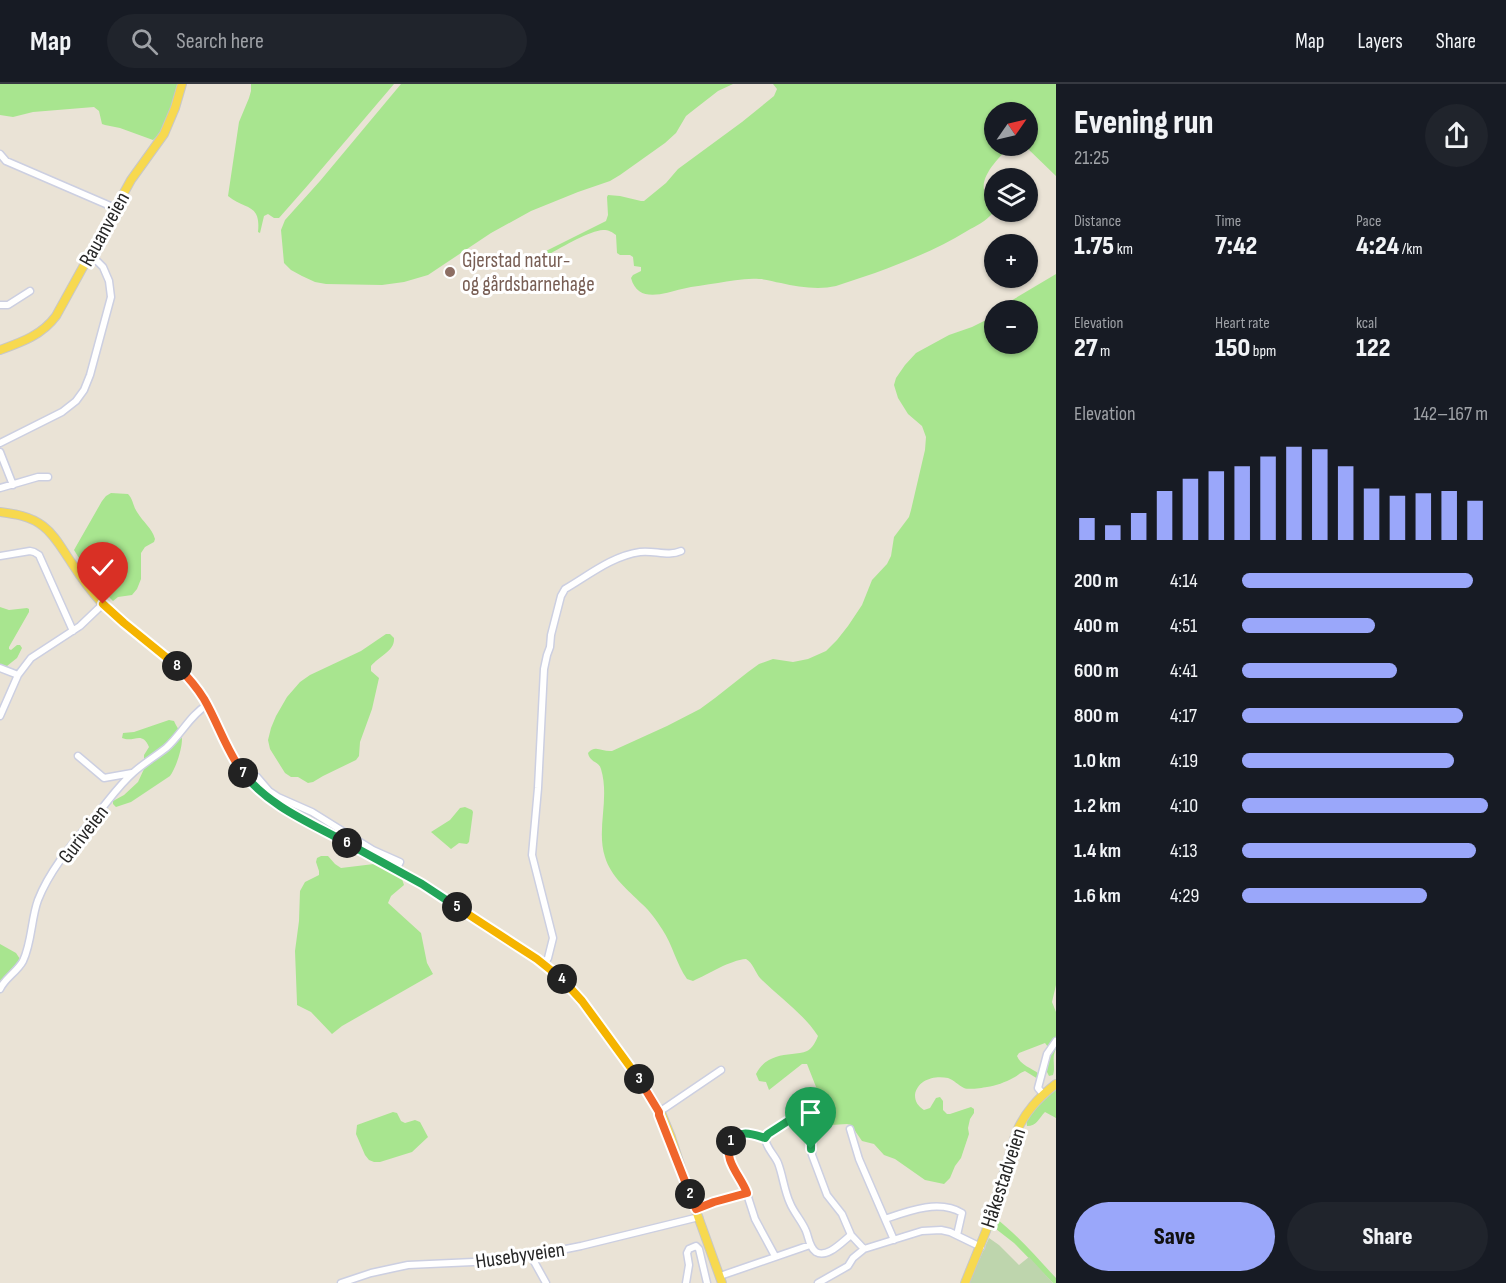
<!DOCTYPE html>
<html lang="en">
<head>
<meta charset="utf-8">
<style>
  body { margin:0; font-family:"Sofia Sans Condensed",sans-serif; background:#20242c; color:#f1f3f6; height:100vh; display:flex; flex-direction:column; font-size:22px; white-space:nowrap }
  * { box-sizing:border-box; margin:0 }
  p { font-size:20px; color:#9ea1a6 }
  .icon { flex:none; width:33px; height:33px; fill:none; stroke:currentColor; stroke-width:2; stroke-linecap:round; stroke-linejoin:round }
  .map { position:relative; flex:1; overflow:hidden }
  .panel { display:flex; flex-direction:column; background:#171b24; width:450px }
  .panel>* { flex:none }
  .needle { width:39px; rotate:56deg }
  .fabs { position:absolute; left:984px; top:18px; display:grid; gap:12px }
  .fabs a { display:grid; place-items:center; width:54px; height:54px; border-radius:50%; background:#171b24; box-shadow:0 2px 4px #0004; font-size:30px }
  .pin { position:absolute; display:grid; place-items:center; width:51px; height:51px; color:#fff; margin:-62px -26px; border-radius:50% 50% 50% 0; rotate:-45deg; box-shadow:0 0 6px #0007 }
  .pin .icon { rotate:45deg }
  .km { position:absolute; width:30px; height:30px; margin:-15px; border-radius:50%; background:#222; color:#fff; font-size:16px; line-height:30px; text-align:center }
  .round { display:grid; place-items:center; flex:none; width:63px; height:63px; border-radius:32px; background:#20242c }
  .summary { display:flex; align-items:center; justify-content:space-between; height:102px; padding:0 18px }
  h1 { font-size:33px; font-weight:800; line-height:45px }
  .metrics { display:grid; grid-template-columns:repeat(3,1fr); gap:9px; height:102px; padding:6px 18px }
  .metrics div { display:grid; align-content:center }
  .metrics b { font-size:26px; font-weight:800 }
  .metrics small { font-size:16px; font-weight:400 }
  .metrics p { font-size:16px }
  .chart { height:168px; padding:12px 18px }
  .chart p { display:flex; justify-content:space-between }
  .chart svg { width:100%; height:108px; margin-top:6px; stroke:#9aa7fa; stroke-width:6 }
  .button { display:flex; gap:12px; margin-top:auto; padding:12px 18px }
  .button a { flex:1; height:69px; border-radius:36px; background:#9aa7fa; color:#111; font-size:24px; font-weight:800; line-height:69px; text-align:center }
  .button a+a { background:#20242c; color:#f1f3f6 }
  ul { padding:0 18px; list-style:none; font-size:20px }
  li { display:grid; grid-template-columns:96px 72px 1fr; align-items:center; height:45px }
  li i { height:15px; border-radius:8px; background:#9aa7fa }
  header { display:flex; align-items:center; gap:36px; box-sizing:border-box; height:84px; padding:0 30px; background:#171b24; border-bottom:2px solid #363941 }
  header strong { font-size:28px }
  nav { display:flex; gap:33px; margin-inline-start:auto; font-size:21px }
  .search { width:420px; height:54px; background:#20242c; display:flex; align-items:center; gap:15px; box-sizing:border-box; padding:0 21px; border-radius:33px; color:#9ea1a6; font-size:22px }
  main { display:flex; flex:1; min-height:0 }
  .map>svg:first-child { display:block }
  .green { fill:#a8e58f }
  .cemetery { fill:#bed5ad }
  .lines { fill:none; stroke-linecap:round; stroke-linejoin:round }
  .minor-casing { stroke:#cccfe1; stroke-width:9 }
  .major-casing { stroke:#c7c7c7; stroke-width:10 }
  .minor { stroke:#fff; stroke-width:6 }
  .major { stroke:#f7d94f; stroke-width:8 }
  .split-1-casing { stroke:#fff; stroke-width:12 }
  .split-2-casing { stroke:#fff; stroke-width:12 }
  .split-3-casing { stroke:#fff; stroke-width:12 }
  .split-4-casing { stroke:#fff; stroke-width:12 }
  .split-5-casing { stroke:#fff; stroke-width:12 }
  .split-6-casing { stroke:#fff; stroke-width:12 }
  .split-7-casing { stroke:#fff; stroke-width:12 }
  .split-8-casing { stroke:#fff; stroke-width:12 }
  .split-9-casing { stroke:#fff; stroke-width:12 }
  .split-1 { stroke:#22a559; stroke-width:8 }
  .split-2 { stroke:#f0652b; stroke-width:8 }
  .split-3 { stroke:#f0652b; stroke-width:8 }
  .split-4 { stroke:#f5b400; stroke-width:8 }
  .split-5 { stroke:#f5b400; stroke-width:8 }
  .split-6 { stroke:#22a559; stroke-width:8 }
  .split-7 { stroke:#22a559; stroke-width:8 }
  .split-8 { stroke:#f0652b; stroke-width:8 }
  .split-9 { stroke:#f5b400; stroke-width:8 }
  .education-dot { fill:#8d6e63; stroke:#fff; stroke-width:2 }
  .labels { text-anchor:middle; stroke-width:6; stroke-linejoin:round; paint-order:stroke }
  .street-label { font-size:21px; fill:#262626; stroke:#fff }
  .education-label { font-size:21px; fill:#785e54; stroke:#fff; text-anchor:start }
</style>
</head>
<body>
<header>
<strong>Map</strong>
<div class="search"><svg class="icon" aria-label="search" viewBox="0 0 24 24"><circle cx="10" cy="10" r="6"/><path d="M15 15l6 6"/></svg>Search here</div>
<nav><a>Map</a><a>Layers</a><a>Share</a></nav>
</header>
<main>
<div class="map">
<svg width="1056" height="1199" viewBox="0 0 1056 1199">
  <rect width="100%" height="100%" fill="#eae3d6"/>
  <!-- green -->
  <path class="green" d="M 0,0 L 178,0 C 174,16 166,46 153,56 L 120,44 L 105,41 L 102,40 L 99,27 L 94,23 L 33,28 L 13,33 L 0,31 Z
    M 251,0 L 394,0 L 308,101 L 279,134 L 274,134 L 268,130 L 264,132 L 260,149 L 258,148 C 261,119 245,126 228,112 L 239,38 L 249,14 L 251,7 Z
    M 401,0 L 733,0 L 718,7 L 691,28 L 686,32 L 676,49 L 665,59 L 620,91 L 610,97 L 578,108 L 531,127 L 491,149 L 428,191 L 404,198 L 382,201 L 326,200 L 315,198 L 302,192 L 291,186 L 284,179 L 281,146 L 285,136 L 320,97 Z
    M 773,0 L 1056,0 L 1056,92 L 1025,62 L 1028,62 L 1028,28 L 994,28 L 994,62 L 1010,62 C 1001,72 981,90 984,106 C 985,112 991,117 994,122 L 993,129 C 986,137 976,142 967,147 C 938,165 907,177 875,189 C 862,193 849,198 836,202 C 819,206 798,203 781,199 C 774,198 766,195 759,195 C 745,194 731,197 718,199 C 706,201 694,202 682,205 C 664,209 638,220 631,194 L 633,191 L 641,187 L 641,183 L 634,182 L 633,173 L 630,171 L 620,171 L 617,169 L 616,151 C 612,148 609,146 603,146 C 586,147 549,171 532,180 L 530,179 L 530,175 L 606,137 L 608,131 L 607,113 L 608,111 L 620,112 L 641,117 L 644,117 L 666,99 L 678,85 L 742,38 L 774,12 L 777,5 Z
    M 1056,190 L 1056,901 L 1052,918 L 1056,928 L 1056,965 C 1051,974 1056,982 1053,991 L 1049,992 L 1047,988 L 1048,963 L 1045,959 L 1019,969 L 1017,972 C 1020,981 1032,984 1039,990 L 1038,995 L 1025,987 C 1019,989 1018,992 1013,994 C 1006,998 995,1002 987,1003 C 981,1004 969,1006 964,1004 C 958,1001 954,996 948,994 C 934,991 917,996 915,1011 C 915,1018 918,1022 924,1026 L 930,1024 L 936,1014 L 940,1013 L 943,1017 L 943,1026 L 947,1030 L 950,1030 L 971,1023 L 974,1025 L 974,1029 L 970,1035 L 968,1044 L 969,1050 L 961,1074 L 955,1082 L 950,1094 L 944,1100 L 925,1096 L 895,1075 L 884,1071 L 874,1060 L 862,1057 L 851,1041 L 847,1040 L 831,1041 L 807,980 L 802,980 L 769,1006 L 766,998 L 759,997 L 756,990 C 763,975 778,971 792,970 C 797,969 803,969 807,967 C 812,965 816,957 818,952 C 803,929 779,913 760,894 C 755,888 753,879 746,875 C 730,876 709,890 693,897 L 687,895 C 676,880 673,861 662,845 C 657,837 650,827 642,820 C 628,806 611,793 605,773 C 596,745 610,715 601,685 C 599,677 590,679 588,669 C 595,660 602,668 612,667 L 667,642 L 700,625 L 715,614 L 748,588 L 759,580 L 773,575 L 793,578 L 808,575 L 826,567 L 837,556 L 848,542 L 862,521 L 872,496 L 887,480 L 891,472 L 894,453 L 909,433 L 911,426 L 925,366 L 926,353 L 922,342 L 908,330 L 898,314 L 894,301 L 896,294 L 905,281 L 916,269 L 949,251 L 972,243 L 994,232 L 994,260 L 1028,260 L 1028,226 L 1000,226 L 1004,221 Z
    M 111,409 L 128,410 C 133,415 133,422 137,428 C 143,438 152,444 155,455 L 154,458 L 145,463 L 141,469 L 141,495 L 137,505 L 132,511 L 118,513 L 113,517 L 102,506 L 85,484 L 74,466 L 102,417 L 106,412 Z
    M 0,523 L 9,526 L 27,524 L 29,525 L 29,528 L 9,563 L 9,565 L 11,566 L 17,561 L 20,561 L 22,564 L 17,574 L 7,582 L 0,581 Z
    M 386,550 L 390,550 L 394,554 C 395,567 379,572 371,582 L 371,587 L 379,594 L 372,625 L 360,658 L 359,672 L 356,676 L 323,692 L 313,698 L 308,699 L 298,693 L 291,693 L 285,689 L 270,665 L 268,656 L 271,644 L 276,632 L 287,613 L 300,598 L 310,591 L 361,567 Z
    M 169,636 L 174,637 C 176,642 182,650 182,655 C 182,665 176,684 170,692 L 131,718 L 116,723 L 113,720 L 113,717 L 124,711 L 138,698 L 144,685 L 144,671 L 149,663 C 142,646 134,659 122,654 L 123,649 L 134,648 Z
    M 465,723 L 472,726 L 473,728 L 469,758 L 467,760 L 459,759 L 451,765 L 431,748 L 450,736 L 460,724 Z
    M 321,772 L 328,772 L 335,780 L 341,784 L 374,780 L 402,795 L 404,801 L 391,812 L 388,819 L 421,849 L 427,879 L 433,890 L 342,942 L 332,950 L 311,928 L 297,921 L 297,919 L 295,867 L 299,837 L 300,807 L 305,798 L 319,791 L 319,787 L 316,778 L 317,774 Z
    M 0,860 L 16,869 L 20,875 C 16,885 8,892 0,899 Z
    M 1056,1005 L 1056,1034 L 1045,1028 C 1039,1034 1037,1042 1027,1042 C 1024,1029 1047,1013 1056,1005 Z
    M 393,1028 L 397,1029 L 401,1037 L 405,1039 L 415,1036 L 420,1038 L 428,1053 L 412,1068 L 380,1078 L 374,1078 L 369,1076 L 365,1071 L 356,1050 L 357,1041 Z
    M 994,1133 C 1017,1150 1036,1173 1056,1194 L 1056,1199 L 1053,1199 L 1014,1159 L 996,1145 L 992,1147 L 990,1145 Z"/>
  <!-- cemetery -->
  <path class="cemetery" d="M 989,1154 L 999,1161 L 1019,1181 L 1029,1173 L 1053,1199 L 969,1199 Z"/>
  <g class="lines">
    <!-- minor casing -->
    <g class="minor-casing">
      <path id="minor" d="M 0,70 L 6,77 L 115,124
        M 0,221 L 8,221 L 30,207
        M 0,359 L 62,328 L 76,317 L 84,306 L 90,291 L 111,213 L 109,197 L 103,183 L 96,176 L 89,173
        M 0,368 L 13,401
        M 0,404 L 38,393 L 48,393
        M 0,472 L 30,467 L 34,468 L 39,471 L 73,547
        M 0,584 L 18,591
        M 0,632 L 18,591 L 31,574 L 80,542 L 103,520
        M 78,672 L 104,694 L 132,689
        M 251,699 L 257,693 L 269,707 L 278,713 L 312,728 L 373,766 L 400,778 L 396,786
        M 544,880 L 548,874 L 553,854 L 532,771 L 538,704 L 544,585 L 547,571 L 550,563 L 551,551 L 561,512 L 565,505 C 589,491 612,472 640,468 C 654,466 668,473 681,467
        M 0,905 C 5,894 17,888 23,877 C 32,858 31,835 38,816 C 51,783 76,756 98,729 C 109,716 120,700 134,688 C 144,679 156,672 166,664 C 181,651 190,631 207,621
        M 1043,1010 L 1038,1004 L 1047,970 L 1056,957
        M 817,1018 L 768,1050 L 765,1054 C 766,1064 774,1070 778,1079 C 783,1092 784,1106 790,1119 C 794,1129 802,1137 806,1147 C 809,1154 809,1163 816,1168 C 827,1175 843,1157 851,1151
        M 805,1026 L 809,1036 L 812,1049 L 812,1071 L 827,1111 L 842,1130 L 851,1151 L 864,1165
        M 659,1028 L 668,1022 L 721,986
        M 850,1045 L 859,1075 L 894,1156
        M 765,1054 L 748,1049 L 742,1049 L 733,1053 L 729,1059 L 728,1070 L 733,1082 L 745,1104 L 755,1135 L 775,1172
        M 696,1125 L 714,1118 L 747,1109
        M 885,1135 C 908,1127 939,1115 962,1129 L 957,1151
        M 531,1172 L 546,1199
        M 723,1191 L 810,1161
        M 341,1199 L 371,1189 L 408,1181 L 495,1177 L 531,1172 L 581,1162 L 699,1133
        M 686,1199 L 689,1181 L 687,1169 L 689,1165 L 696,1162 L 699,1165 L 707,1199
        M 818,1199 L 848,1182 L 853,1174 L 864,1165 L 922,1147 L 941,1146 L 950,1148 L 981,1163"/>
    </g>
    <!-- major casing -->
    <g class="major-casing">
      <path id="major" d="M 0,266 C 22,258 42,251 56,232 L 131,96 L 164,50 L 175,24 L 182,0
        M 0,428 C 15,430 30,432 43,442 C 55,451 62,465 71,478 C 80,492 90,506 101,518 C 130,548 168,567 193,600 C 210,620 218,645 230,668 C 242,692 260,709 283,724 L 422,800 L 537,875 L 560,893 L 582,917 L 647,1007 L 662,1031 L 671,1053 L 682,1087
        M 681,1085 L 722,1199
        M 965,1199 L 986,1147 L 1016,1049 C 1025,1028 1038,1014 1056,1000"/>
    </g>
    <!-- minor -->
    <use href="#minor" class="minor"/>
    <!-- major -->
    <use href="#major" class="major"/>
  </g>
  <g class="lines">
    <!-- split-1 casing -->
    <g class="split-1-casing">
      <path id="split-1" d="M 731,1057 C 741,1045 752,1050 765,1054 L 768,1050 L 805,1026 C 811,1039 811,1050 811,1065"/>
    </g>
    <!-- split-2 casing -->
    <g class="split-2-casing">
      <path id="split-2" d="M 690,1110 L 696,1125 L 714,1118 L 747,1109 C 741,1092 722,1076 731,1057"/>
    </g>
    <!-- split-3 casing -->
    <g class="split-3-casing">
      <path id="split-3" d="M 639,995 L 659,1028 L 659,1031 L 690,1110"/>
    </g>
    <!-- split-4 casing -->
    <g class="split-4-casing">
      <path id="split-4" d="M 562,895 L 582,917 L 639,995"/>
    </g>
    <!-- split-5 casing -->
    <g class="split-5-casing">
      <path id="split-5" d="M 457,823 L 537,875 L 562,895"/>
    </g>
    <!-- split-6 casing -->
    <g class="split-6-casing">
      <path id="split-6" d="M 347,759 L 422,800 L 457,823"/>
    </g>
    <!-- split-7 casing -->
    <g class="split-7-casing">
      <path id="split-7" d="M 243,689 C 270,723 311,739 347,759"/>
    </g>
    <!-- split-8 casing -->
    <g class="split-8-casing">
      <path id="split-8" d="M 177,582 C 187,592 196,602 204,615 C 218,639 226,666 243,689"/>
    </g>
    <!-- split-9 casing -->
    <g class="split-9-casing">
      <path id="split-9" d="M 103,520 L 124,539 L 177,582"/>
    </g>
    <!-- split-1 -->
    <use href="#split-1" class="split-1"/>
    <!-- split-2 -->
    <use href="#split-2" class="split-2"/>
    <!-- split-3 -->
    <use href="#split-3" class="split-3"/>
    <!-- split-4 -->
    <use href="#split-4" class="split-4"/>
    <!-- split-5 -->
    <use href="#split-5" class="split-5"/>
    <!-- split-6 -->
    <use href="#split-6" class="split-6"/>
    <!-- split-7 -->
    <use href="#split-7" class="split-7"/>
    <!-- split-8 -->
    <use href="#split-8" class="split-8"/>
    <!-- split-9 -->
    <use href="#split-9" class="split-9"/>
  </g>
  <!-- markers -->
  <circle class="education-dot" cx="450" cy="188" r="6"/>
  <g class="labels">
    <!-- street labels -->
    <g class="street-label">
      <text transform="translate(104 145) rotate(-61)" y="7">Rauanveien</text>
      <text transform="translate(83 750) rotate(-52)" y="7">Guriveien</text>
      <text transform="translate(1003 1094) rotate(-72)" y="7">Håkestadveien</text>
      <text transform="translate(520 1171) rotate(-8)" y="7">Husebyveien</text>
    </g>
    <!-- education labels -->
    <g class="education-label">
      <text x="462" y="183">Gjerstad natur-<tspan x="462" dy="24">og gårdsbarnehage</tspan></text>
    </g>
  </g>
</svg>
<div class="fabs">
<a><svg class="needle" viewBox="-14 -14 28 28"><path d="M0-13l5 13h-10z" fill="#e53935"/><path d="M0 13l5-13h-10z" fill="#9ea1a6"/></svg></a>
<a><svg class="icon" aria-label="layers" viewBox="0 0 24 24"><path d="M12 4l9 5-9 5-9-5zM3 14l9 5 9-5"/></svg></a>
<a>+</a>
<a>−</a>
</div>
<div class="pin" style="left:811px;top:1065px;background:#1e9e55"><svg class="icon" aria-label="arrive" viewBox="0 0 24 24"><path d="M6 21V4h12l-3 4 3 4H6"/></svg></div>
<div class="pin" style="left:103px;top:520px;background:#d93025"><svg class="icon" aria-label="check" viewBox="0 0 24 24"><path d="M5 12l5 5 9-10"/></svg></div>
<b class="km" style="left:731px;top:1057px">1</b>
<b class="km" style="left:690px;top:1110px">2</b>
<b class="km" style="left:639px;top:995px">3</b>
<b class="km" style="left:562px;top:895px">4</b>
<b class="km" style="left:457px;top:823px">5</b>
<b class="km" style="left:347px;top:759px">6</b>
<b class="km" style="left:243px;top:689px">7</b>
<b class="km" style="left:177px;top:582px">8</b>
</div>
<section class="panel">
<div class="summary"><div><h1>Evening run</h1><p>21:25</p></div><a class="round"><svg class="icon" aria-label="share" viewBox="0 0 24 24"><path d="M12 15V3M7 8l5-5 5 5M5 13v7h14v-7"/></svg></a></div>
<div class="metrics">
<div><p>Distance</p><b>1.75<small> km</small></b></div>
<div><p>Time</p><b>7:42</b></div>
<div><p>Pace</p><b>4:24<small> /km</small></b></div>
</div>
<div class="metrics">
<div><p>Elevation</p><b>27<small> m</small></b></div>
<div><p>Heart rate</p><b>150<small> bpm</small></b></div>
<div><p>kcal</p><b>122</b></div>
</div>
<div class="chart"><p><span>Elevation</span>142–167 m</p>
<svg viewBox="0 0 160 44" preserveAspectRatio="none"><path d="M5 44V35M15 44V38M25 44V33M35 44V24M45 44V19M55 44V16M65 44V14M75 44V10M85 44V6M95 44V7M105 44V14M115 44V23M125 44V26M135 44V25M145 44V24M155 44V28"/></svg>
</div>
<ul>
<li><b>200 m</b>4:14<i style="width:94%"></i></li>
<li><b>400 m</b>4:51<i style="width:54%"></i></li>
<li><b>600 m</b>4:41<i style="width:63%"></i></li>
<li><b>800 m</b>4:17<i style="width:90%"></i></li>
<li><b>1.0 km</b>4:19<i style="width:86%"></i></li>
<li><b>1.2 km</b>4:10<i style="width:100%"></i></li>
<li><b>1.4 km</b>4:13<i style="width:95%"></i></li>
<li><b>1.6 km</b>4:29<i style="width:75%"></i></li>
</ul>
<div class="button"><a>Save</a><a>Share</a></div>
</section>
</main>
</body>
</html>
